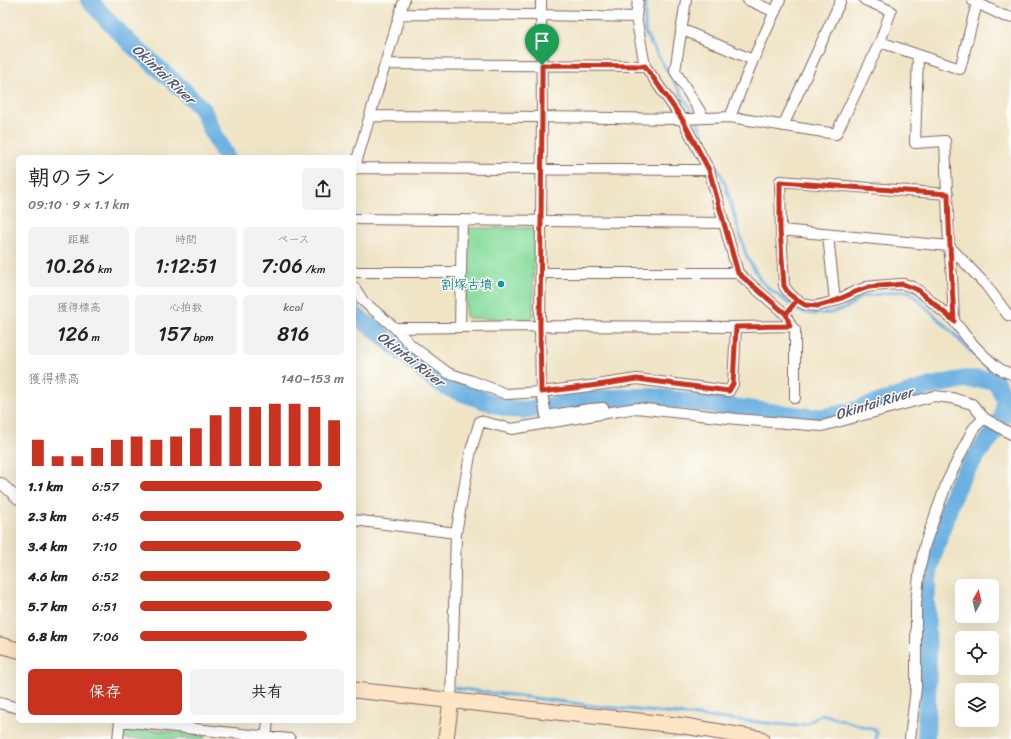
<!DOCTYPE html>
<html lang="ja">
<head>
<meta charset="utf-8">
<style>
  body { margin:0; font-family:Sriracha,"Klee One",sans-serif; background:#f2f2f2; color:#222; height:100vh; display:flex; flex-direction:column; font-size:15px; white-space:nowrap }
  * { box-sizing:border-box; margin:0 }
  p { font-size:13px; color:#767676 }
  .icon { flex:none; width:22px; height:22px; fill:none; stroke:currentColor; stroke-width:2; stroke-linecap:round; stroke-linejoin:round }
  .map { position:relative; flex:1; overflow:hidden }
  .drawer { position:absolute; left:16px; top:155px; width:340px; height:568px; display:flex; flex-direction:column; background:#fff; border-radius:6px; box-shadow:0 4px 16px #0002 }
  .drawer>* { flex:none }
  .needle { width:26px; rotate:8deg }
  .controls { position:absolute; left:955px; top:579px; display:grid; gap:8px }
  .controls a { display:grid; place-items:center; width:44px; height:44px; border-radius:6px; background:#fff; box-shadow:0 4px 16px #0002; font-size:20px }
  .pin { position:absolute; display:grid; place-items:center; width:34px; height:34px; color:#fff; margin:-41px -17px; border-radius:50% 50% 50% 0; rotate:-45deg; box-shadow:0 0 4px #0007 }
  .pin .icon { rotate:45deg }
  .round { display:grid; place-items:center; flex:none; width:42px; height:42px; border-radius:6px; background:#f2f2f2 }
  .overview { display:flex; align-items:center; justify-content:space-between; height:68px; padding:0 12px }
  h1 { font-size:22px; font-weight:600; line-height:30px }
  .figures { display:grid; grid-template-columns:repeat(3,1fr); gap:6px; height:68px; padding:4px 12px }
  .figures div { display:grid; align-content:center; border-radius:6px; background:#f2f2f2; text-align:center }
  .figures b { font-size:20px; font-weight:600 }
  .figures small { font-size:11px; font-weight:400 }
  .figures p { font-size:11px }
  .chart { height:112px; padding:8px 12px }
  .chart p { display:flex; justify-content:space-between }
  .chart svg { width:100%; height:72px; margin-top:4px; stroke:#c8321e; stroke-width:6 }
  .primary-button { display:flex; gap:8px; margin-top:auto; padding:8px 12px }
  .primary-button a { flex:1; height:46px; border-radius:6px; background:#c8321e; color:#fff; font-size:16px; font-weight:600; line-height:46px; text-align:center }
  .primary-button a+a { background:#f2f2f2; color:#222 }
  ul { padding:0 12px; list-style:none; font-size:13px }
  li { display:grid; grid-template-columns:64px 48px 1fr; align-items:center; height:30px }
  li i { height:10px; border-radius:5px; background:#c8321e }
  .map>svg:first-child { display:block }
  .green { fill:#8cdea0; stroke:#6b7e66 }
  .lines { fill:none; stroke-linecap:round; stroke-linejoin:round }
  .stream { stroke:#6ab0e1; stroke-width:3 }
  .river { stroke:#6ab0e1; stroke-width:18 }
  .street-casing { stroke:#846461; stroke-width:12 }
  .secondary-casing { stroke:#846461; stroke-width:17 }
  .street { stroke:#fff; stroke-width:10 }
  .secondary { stroke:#fde5c5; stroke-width:15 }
  .route-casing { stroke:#fff; stroke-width:8 }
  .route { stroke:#c8321e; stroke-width:5 }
  .culture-dot { fill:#0f9aa8; stroke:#fdfcf7; stroke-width:1.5 }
  .labels { text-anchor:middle; stroke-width:3; stroke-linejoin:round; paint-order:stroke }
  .culture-label { font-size:13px; font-weight:bold; fill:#0d838f; stroke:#fdfcf7; text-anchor:end }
  .water-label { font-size:14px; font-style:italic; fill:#575974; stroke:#fdfcf7 }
</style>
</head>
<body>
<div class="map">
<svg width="1011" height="739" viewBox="0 0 1011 739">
  <rect width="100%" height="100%" fill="#fdfcf7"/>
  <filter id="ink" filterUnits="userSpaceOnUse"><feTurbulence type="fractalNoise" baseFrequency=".025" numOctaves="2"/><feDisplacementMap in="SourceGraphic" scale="8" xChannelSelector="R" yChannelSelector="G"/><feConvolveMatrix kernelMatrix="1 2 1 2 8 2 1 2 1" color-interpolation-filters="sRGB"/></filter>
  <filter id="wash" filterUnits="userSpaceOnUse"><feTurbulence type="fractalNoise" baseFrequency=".012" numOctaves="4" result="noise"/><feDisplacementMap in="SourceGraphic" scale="16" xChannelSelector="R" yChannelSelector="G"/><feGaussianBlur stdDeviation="0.9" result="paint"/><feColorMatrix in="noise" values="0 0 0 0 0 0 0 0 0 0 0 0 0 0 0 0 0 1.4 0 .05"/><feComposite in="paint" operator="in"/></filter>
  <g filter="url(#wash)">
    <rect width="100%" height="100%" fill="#efe4c6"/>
    <!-- green -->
    <path class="green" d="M 469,228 L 530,228 L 534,230 L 533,316 L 530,319 L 468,318 L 466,316 L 466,230 Z
      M 127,727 L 204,735 L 204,739 L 123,739 L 123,731 Z"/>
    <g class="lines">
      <!-- stream -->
      <path class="stream" d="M 646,0 L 645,7 L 645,33 L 657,54 L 695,116
        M 697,121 L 725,184 L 746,255 L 761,281 L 772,291 L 801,312 L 812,314 L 831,313 L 846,308 L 861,297 L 900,291 L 910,292 L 953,333 L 962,343 L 993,373 L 995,380
        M 455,688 L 596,706 L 787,725 C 804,728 808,723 822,714 L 875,730 L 877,734 L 876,739"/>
      <!-- river -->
      <path class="river" d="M 89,0 L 112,25 L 131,44 L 183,90 L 202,109 L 214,134 L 226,157
        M 354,314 L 357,317 L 377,331 L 432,378 L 446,387 L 497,405 L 512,409 L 525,410 L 602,399 L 632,397 L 653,397 L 810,417 L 825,417 L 849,412 L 931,386 L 965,379 L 995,380 L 1001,391 L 1005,399 L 1003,415 L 993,435 L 982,448 L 964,473 L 955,490 L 933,555 L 928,577 L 926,600 L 928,663 L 926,739"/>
    </g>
  </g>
  <g filter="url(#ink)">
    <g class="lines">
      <!-- street casing -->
      <g class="street-casing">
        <path id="street" d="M 541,0 L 542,117 L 540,326 L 541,392 L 543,398 L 546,416 L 590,409 L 603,408
          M 638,0 L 636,17 L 645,66 L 682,119 L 709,170 L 738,273 L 786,315 L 791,326 L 795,330 L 795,398
          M 686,0 L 675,71 L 704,118
          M 748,0 L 775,12
          M 973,1 L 1004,16 L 1011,17
          M 400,14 L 541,15 L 636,17
          M 681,29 L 753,60
          M 880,42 L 960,69 L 977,3
          M 918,55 L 915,143 L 945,141 L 949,246 L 952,276 L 954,321
          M 385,64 L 645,66
          M 370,116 L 542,117 L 682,119 L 730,117 L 836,134 L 880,42 L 891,11 L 865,0
          M 730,117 L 753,60 L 780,0
          M 783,126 L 841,0
          M 354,168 L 709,170
          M 354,170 L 404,0
          M 948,194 L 780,181 L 781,230 L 784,286 C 809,324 836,297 867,287 C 872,286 897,284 903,284 C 914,286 923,294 931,301 C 938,308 947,314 954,321 C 959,327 964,334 969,340 C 978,350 989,361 1000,369 C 1003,371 1007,372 1011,374
          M 354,219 L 724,223
          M 781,230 L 949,246 L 986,285 L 1008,315 L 1011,316
          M 828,235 L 835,301
          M 354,272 L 461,272
          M 540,273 L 738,273
          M 354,287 L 363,301 L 395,328 L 412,346 L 448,373 L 472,381 L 506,394 L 541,392 L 597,385 L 637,379 L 729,391 L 733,384 L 736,327
          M 460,326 L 462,220
          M 395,328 L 540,326 L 736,327 L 791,326
          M 0,483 L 1,483 L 18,499
          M 354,520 L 456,533
          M 451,700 L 454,609 L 456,533 L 471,450 L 480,421 L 512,429 L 547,423 L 636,408 L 737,419 L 822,426 L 934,396 L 952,398 L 972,404 L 984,418 L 1011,434
          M 0,703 L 18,708
          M 120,721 L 290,739
          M 118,739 L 120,721
          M 266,739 L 268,721
          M 910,739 L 916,688 L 916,603 L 920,567 L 925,544 L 947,482 L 973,429 L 984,418"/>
      </g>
      <!-- secondary casing -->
      <g class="secondary-casing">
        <path id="secondary" d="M 0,645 L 18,650
          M 354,690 L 685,726 L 761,739
          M 446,739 L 451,700"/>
      </g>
      <!-- street -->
      <use href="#street" class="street"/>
      <!-- secondary -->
      <use href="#secondary" class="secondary"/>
    </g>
  </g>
  <g class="lines" filter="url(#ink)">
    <!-- route casing -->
    <g class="route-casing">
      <path id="route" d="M 542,65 L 542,117 L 540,326 L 541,392 L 598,385 L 637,379 L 729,391 L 733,384 L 736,327 L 790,326 L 786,314 L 797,300 L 805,305 L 818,306 L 835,301 L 855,292 L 869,287 L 903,284 L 918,290 L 954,321 C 952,279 949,237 948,194 L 780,182 L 780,230 L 784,286 L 789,294 L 797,300 L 786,314 L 738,273 L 709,170 L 682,119 L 645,66 L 542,65"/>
    </g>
    <!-- route -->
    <use href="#route" class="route"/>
  </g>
  <!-- markers -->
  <circle class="culture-dot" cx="501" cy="284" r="4"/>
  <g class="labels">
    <!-- culture labels -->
    <g class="culture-label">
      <text x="493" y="289">割塚古墳</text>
    </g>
    <!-- water labels -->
    <g class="water-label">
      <text transform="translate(164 74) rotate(43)" y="5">Okintai River</text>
      <text transform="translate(411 359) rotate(38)" y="5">Okintai River</text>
      <text transform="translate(874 403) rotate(-17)" y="5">Okintai River</text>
    </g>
  </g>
</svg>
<div class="controls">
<a><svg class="needle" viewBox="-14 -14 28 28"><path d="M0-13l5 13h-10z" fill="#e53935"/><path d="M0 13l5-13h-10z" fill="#767676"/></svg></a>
<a><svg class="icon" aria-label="locate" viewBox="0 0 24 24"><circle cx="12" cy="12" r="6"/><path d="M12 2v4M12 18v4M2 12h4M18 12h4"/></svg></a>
<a><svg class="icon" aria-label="layers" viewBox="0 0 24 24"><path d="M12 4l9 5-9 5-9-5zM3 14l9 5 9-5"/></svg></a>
</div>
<div class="pin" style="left:542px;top:65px;background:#1e9e55"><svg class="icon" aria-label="arrive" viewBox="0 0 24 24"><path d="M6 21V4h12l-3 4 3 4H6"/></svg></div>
<section class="drawer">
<div class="overview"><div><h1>朝のラン</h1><p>09:10 · 9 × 1.1 km</p></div><a class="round"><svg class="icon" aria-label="share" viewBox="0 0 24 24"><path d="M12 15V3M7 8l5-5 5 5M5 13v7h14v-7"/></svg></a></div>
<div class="figures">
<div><p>距離</p><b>10.26<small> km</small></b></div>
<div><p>時間</p><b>1:12:51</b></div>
<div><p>ペース</p><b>7:06<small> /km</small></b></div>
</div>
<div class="figures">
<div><p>獲得標高</p><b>126<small> m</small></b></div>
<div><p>心拍数</p><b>157<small> bpm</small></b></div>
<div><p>kcal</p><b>816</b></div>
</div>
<div class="chart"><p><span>獲得標高</span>140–153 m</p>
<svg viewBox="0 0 160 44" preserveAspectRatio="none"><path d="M5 44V28M15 44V38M25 44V38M35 44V33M45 44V28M55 44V26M65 44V28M75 44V26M85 44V21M95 44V13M105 44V8M115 44V8M125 44V6M135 44V6M145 44V8M155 44V16"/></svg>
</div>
<ul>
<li><b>1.1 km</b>6:57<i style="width:89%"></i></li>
<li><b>2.3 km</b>6:45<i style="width:100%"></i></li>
<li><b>3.4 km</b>7:10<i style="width:79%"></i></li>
<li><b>4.6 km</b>6:52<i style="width:93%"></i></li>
<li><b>5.7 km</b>6:51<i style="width:94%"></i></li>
<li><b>6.8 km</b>7:06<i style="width:82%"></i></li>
</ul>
<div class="primary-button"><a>保存</a><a>共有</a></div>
</section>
</div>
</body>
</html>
